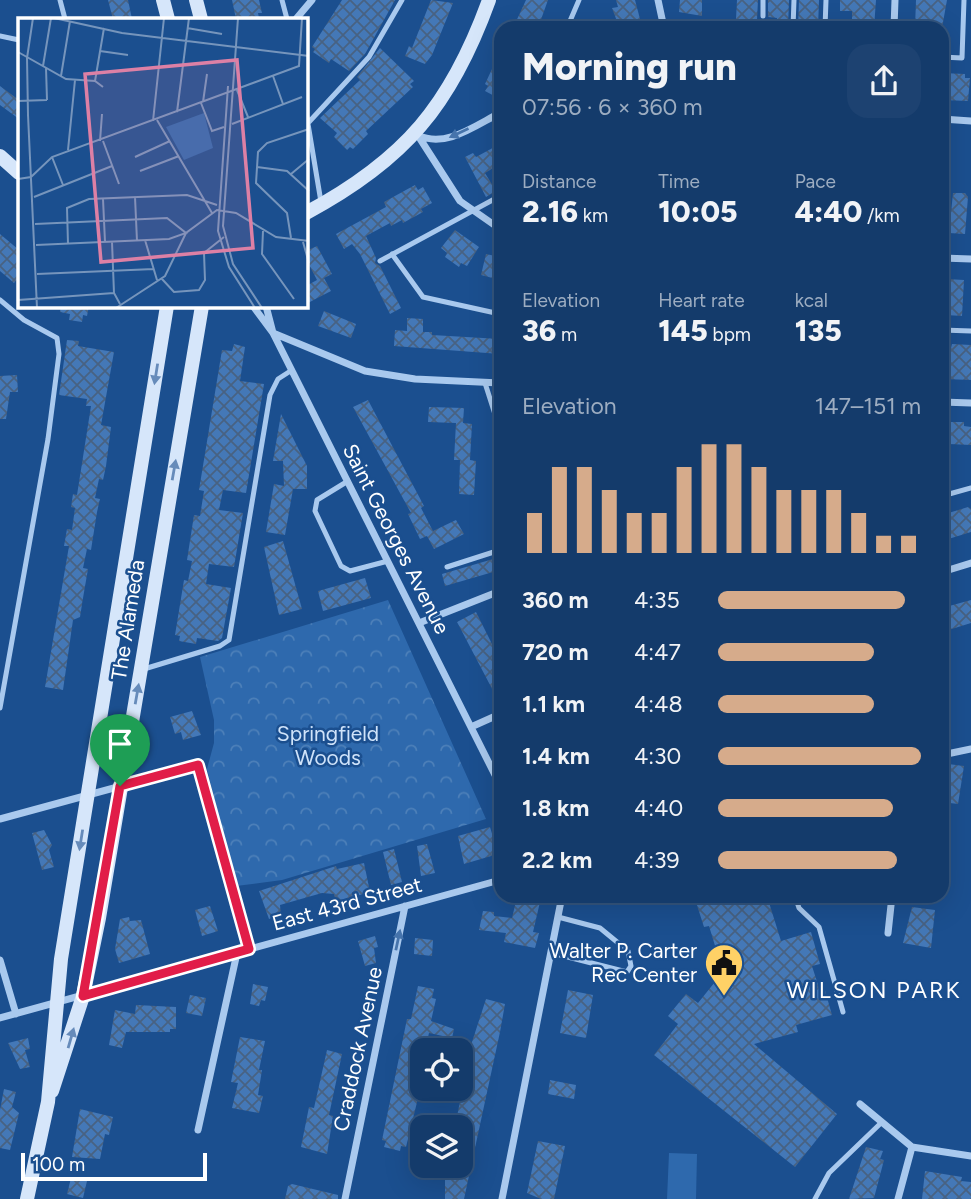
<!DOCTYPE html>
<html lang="en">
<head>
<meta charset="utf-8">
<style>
  body { margin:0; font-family:Figtree,sans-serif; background:#1d4271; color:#f1f3f6; height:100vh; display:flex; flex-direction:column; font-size:26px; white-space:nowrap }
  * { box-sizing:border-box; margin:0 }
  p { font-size:23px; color:#9dadc1 }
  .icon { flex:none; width:38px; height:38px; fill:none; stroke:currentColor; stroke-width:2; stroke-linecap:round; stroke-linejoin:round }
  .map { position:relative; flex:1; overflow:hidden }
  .side { position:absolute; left:494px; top:21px; width:455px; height:882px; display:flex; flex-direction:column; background:#143b6b; border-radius:21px; box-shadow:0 7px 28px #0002,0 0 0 2px #33557e }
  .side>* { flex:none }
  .buttons { position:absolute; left:410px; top:1038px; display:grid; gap:14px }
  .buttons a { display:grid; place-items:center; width:63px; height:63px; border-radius:14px; background:#143b6b; box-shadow:0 7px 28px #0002,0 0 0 2px #33557e; font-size:35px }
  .scale { position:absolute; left:21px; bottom:18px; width:186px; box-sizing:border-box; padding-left:7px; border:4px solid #fff; border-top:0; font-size:19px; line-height:24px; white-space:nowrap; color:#fff; -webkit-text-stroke:5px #1b4f8f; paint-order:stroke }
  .pin { position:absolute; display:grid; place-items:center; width:60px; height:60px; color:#fff; margin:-72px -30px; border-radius:50% 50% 50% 0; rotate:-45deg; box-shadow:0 0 7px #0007 }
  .pin .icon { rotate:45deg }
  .round { display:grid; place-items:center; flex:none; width:74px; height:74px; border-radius:21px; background:#1d4271 }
  .head { display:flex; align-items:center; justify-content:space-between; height:119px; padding:0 28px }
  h1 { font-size:38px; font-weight:800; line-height:52px }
  .stats { display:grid; grid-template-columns:repeat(3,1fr); gap:10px; height:119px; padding:7px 28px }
  .stats div { display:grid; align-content:center }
  .stats b { font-size:30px; font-weight:800 }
  .stats small { font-size:19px; font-weight:400 }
  .stats p { font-size:19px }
  .chart { height:196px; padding:14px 28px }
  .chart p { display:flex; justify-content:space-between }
  .chart svg { width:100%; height:126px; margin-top:7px; stroke:#d6ab8b; stroke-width:6 }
  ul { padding:0 28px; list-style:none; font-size:23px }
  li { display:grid; grid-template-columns:112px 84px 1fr; align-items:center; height:52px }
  li i { height:18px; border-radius:9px; background:#d6ab8b }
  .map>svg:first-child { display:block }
  .green { fill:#2e69ad }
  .forest { fill:url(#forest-crowns) }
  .building { fill:url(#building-cross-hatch) }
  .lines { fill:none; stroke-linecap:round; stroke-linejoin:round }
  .lane { stroke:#a9c9ee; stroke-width:5 }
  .street { stroke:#a9c9ee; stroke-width:7 }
  .secondary { stroke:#d6e6fa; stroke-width:14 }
  .oneway { fill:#4674ac }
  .oneway2 { fill:#668bba }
  .route-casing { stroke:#fff; stroke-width:14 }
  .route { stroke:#e11d48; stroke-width:9 }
  .labels { text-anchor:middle; stroke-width:5; stroke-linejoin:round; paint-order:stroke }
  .street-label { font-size:21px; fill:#fff; stroke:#1b4f8f }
  .park-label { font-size:21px; fill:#cfe3fa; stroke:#1b4f8f }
  .poi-label { font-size:21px; fill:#fff; stroke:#1b4f8f; text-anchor:end }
  .neighbourhood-label { font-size:23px; letter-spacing:2px; fill:#fff; stroke:#1b4f8f }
  .inset-road { fill:none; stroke:#7695bc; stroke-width:2 }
  .view { fill:#dd80a5; fill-opacity:0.15; stroke:#dd80a5; stroke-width:3.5 }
  .inset-edge { fill:none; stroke:#fff; stroke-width:3.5 }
</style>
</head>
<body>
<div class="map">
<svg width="971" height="1199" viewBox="0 0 971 1199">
  <defs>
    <pattern id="forest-crowns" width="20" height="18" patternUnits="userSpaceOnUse" patternTransform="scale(1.75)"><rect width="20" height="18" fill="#2e69ad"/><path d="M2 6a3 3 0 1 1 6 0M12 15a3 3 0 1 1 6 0" fill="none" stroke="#4d80b9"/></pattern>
    <pattern id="building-cross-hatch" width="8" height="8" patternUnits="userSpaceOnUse" patternTransform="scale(1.75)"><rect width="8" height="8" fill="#4478b7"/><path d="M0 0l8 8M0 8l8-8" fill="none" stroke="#486282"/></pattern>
  </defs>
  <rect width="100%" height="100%" fill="#1b4f8f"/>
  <!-- green -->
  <path class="green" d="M 669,1153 L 697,1154 L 696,1199 L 667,1199 Z"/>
  <!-- forest -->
  <path class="forest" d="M 388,600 L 486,819 L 282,880 L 236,886 L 207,769 L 214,743 L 214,720 L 200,657 Z"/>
  <!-- building -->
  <path class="building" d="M 108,0 L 128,0 L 132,19 L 113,19 Z
    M 232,0 L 259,0 L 262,13 L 258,13 L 259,18 L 236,19 Z
    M 342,0 L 395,0 L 365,54 L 349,71 L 331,59 L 329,63 L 313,52 L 315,49 L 312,47 Z
    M 431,0 L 453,3 L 432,55 L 425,64 L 405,56 L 409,46 L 412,48 Z
    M 526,0 L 548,0 L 538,28 L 513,28 Z
    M 616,0 L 635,0 L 640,19 L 618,24 L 612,8 L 618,7 Z
    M 680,0 L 702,0 L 702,16 L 679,12 Z
    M 737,0 L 758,0 L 757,20 L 736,19 Z
    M 768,0 L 789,0 L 788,28 L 776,28 L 777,18 L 768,17 Z
    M 799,0 L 819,0 L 818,28 L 798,28 Z
    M 840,0 L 876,0 L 874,28 L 852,28 L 852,11 L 840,11 Z
    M 916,0 L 947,0 L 942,28 L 915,28 Z
    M 380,48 L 414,81 L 410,84 L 413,87 L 366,131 L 368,134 L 353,149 L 350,147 L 347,150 L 334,137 L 337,133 L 320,118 L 360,80 L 357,77 Z
    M 500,52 L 500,99 L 485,91 L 488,86 L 485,84 Z
    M 942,73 L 965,74 L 965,78 L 970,78 L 968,101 L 942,100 Z
    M 0,86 L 19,100 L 19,119 L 0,105 Z
    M 500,144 L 500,164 L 485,173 L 496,191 L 486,197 L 465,157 L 473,153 L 476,157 Z
    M 415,185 L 418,190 L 423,187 L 432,203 L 421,209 L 423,212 L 403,223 L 402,220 L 391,226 L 390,223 L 366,236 L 376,258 L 375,263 L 380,266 L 401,308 L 390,314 L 360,254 L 352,244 L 344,249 L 336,234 L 386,207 L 384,202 Z
    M 953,193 L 965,193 L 968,197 L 965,234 L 949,233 Z
    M 455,230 L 479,247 L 467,266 L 461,263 L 459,267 L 445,257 L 447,253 L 441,248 Z
    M 0,234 L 19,250 L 19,277 L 14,283 L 0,271 Z
    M 317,246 L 332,274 L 324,278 L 331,291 L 306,304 L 306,286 L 317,280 L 306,259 L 306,251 Z
    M 486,254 L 500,257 L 500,280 L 481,275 Z
    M 947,279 L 964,280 L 962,316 L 946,315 Z
    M 61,306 L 89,306 L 87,316 L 83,315 L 82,322 L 69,320 L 70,314 L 60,312 Z
    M 324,311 L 356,324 L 351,338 L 318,326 Z
    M 407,318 L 423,319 L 423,332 L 432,332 L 432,335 L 500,339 L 500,354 L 394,346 L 395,330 L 407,331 Z
    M 67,340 L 79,341 L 78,346 L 114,352 L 101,425 L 111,427 L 106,466 L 103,480 L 99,479 L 95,498 L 100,499 L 97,512 L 91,550 L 87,549 L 83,568 L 88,569 L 83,598 L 80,617 L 73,620 L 63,690 L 45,687 L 69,546 L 64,546 L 67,529 L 72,530 L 75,508 L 71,507 L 73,494 L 77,495 L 91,406 L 86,406 L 87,399 L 59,395 Z
    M 234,344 L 245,347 L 240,381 L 264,384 L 246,493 L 223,490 L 219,510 L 243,513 L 234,567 L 209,564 L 206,584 L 231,588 L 222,638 L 218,641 L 197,638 L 196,644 L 179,641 L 180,636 L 175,635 L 184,580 L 188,581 L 192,561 L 187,560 L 194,515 L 200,516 L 204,491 L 199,490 L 222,350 L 232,351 Z
    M 952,344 L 971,345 L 971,380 L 943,379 L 944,347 L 951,348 Z
    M 17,375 L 18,392 L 10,392 L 6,419 L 0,419 L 0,376 Z
    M 368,400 L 424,506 L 421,508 L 433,531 L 456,520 L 464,534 L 434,549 L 427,536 L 420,539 L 408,514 L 411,513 L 353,407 Z
    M 429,407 L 464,408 L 463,423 L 472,424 L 470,460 L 476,461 L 474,495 L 459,494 L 460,460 L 454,460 L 456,423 L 428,422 Z
    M 281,414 L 307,466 L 307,489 L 293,489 L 285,535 L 266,532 L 274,484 L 284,486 L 283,461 L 273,461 Z
    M 950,422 L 964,422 L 964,426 L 971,427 L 971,445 L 949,444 Z
    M 968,507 L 971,509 L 971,532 L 942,541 L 942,515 Z
    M 283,541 L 302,609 L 279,615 L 264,547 Z
    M 500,557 L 500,570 L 445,586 L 442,574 Z
    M 365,578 L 371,598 L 323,611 L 318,591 Z
    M 971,600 L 971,623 L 942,632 L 942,608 Z
    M 476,612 L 497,654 L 500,652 L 500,704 L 457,622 Z
    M 192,711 L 201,735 L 183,740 L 181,732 L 175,734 L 170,717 Z
    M 948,764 L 964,766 L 958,804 L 942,802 L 942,770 L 947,771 Z
    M 490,827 L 498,854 L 464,864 L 458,836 Z
    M 44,830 L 52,845 L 49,850 L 54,867 L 42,870 L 32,833 Z
    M 427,844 L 435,873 L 421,876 L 417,846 Z
    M 394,849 L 402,882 L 391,885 L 383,852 Z
    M 364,863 L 370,892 L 336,902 L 334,894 L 322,893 L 280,905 L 281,915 L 269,919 L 259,891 L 336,866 L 337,869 Z
    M 694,896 L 767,896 L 781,941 L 811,932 L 820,964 L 812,966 L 819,988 L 824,987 L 832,1015 L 796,1025 L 798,1032 L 754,1044 L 837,1114 L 795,1167 L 654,1055 L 678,1024 L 668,1016 L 686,994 L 698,1003 L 723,972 L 709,926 L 704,927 Z
    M 517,897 L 540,902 L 533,932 L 539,933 L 535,948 L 504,942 L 506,933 L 479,930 L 483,911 L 494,912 L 494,916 L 512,918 Z
    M 210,906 L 218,931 L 202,936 L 195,910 Z
    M 912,907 L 935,910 L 931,948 L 903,943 Z
    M 129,917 L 130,921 L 141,920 L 150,954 L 119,963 L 115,949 L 120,919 Z
    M 375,936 L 378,947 L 374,948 L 376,963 L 365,966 L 358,941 Z
    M 415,938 L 433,940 L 432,956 L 414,954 Z
    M 253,984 L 268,987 L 265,1001 L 261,1000 L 259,1006 L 250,1004 Z
    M 418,986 L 434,989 L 432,998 L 436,999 L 431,1021 L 454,1029 L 452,1038 L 429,1033 L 425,1050 L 421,1050 L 414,1085 L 421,1086 L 406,1147 L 401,1146 L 400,1151 L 384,1147 L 386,1141 L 382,1140 L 407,1019 L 411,1019 Z
    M 568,990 L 593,995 L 586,1038 L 560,1033 Z
    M 190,995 L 206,998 L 202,1016 L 186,1013 Z
    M 486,999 L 505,1004 L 500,1032 L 464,1199 L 445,1199 L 445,1171 L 460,1174 L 460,1127 L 455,1127 L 471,1045 Z
    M 136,1005 L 176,1007 L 176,1029 L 170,1029 L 170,1032 L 126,1032 L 122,1048 L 109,1045 L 115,1010 L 135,1014 Z
    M 240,1037 L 265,1041 L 259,1070 L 262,1070 L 258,1095 L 263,1096 L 259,1113 L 232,1108 L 238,1083 L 231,1082 Z
    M 28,1038 L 30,1049 L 25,1050 L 30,1067 L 20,1069 L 8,1043 Z
    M 327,1050 L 342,1054 L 329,1115 L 333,1116 L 327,1154 L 301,1147 L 309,1107 L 314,1108 Z
    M 550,1080 L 576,1085 L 574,1099 L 548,1094 Z
    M 4,1089 L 16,1092 L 12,1107 L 19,1113 L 10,1150 L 0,1148 L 0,1110 Z
    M 80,1109 L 113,1117 L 109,1135 L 105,1134 L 100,1159 L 72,1157 Z
    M 538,1141 L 565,1146 L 554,1199 L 541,1199 L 527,1193 Z
    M 866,1147 L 883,1151 L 880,1159 L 884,1160 L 874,1198 L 849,1199 Z
    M 925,1171 L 962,1177 L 961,1181 L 971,1182 L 971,1199 L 922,1199 Z
    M 71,1178 L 87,1181 L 83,1198 L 67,1194 Z
    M 292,1184 L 338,1195 L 338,1199 L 285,1199 L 288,1186 Z"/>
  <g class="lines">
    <!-- lane -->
    <path class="lane" d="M 60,0 L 65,19
      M 282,0 L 287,19
      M 763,16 L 763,0
      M 567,28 L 579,0
      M 793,28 L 794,0
      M 825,28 L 826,0
      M 0,36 L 19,40
      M 942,57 L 962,58 L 964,0
      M 306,112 L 321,202
      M 309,122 L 369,57 L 402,0
      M 392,254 L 423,297 L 500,314
      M 380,261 L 500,196
      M 0,300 L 24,320 L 57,338 L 59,354 L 48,439 L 0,708
      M 942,330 L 971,331
      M 485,383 L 500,430
      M 348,481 L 317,500 L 315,511 L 341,566 L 350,571 L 388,561
      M 942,496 L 971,488
      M 447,567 L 500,550
      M 144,669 L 220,646 L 229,640 L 270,395 L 278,379 L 292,370
      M 795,896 L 799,908 L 819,927 L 843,1012
      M 552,953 L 627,972 L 631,966 L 628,951 L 600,928 L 558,917
      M 815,1199 L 829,1173 L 882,1122"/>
    <!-- street -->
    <path class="street" d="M 658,0 L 664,28
      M 296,19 L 312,0
      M 894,28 L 895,0
      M 942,119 L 971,121
      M 417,134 L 460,201 L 500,229
      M 418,135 C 445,149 476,125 500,113
      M 942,258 L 971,259
      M 253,306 L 273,333 L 365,371 L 415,379 L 500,383
      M 266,306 L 273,333 L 500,785
      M 942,402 L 971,403
      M 942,572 L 971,563
      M 419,623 L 500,591
      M 471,727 L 500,714
      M 942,755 L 971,749
      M 0,819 L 198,765 L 249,949
      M 888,933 L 892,896
      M 0,960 L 16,1014
      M 0,1018 L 500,880
      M 860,1104 L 912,1147 L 971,1156
      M 198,1130 L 237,953
      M 345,1199 L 405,906
      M 502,1199 L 562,896
      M 898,1199 L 912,1147"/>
    <!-- secondary -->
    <path class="secondary" d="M 163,0 L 168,19
      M 196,0 L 201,19
      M 0,156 L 19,173
      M 306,213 C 405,160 451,105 489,0
      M 52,1091 L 83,996 L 99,918 L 202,306
      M 27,1199 L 48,1102 L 61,959 L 167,306"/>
  </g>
  <!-- one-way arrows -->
  <defs><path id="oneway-solid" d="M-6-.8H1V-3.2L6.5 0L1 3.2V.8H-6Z" transform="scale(1.75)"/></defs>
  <g class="oneway">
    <use href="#oneway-solid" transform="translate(459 133) rotate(155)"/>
    <use href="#oneway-solid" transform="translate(398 940) rotate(-78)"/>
  </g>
  <g class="oneway2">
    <use href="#oneway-solid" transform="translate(156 374) rotate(99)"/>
    <use href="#oneway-solid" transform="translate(174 470) rotate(-80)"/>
    <use href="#oneway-solid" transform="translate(137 694) rotate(-80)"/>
    <use href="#oneway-solid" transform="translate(81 840) rotate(99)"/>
    <use href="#oneway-solid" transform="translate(71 1038) rotate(-74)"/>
  </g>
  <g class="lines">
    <!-- route casing -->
    <g class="route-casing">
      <path id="route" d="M 198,765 L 249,949 L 83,996 L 120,786 Z"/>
    </g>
    <!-- route -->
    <use href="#route" class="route"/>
  </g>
  <!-- icons -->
  <defs>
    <g id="civic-pin" transform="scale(2.0125)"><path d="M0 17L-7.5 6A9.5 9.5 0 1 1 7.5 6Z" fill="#ffd166" stroke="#1b4f8f"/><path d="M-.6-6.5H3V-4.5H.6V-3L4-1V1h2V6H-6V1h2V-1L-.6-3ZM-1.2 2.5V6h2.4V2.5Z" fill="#111"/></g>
  </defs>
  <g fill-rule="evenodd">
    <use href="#civic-pin" x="724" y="963"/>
  </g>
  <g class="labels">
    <!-- street labels -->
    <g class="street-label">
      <text transform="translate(396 539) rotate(63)" y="7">Saint Georges Avenue</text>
      <text transform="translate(128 620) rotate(-81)" y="7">The Alameda</text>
      <text transform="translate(347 904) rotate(-15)" y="7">East 43rd Street</text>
      <text transform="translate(358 1049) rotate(-78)" y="7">Craddock Avenue</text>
    </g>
    <!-- park labels -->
    <g class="park-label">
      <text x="328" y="741">Springfield<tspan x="328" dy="24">Woods</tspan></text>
    </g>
    <!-- poi labels -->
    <g class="poi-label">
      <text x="697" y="958">Walter P. Carter<tspan x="697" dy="24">Rec Center</tspan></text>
    </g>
    <!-- neighbourhood labels -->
    <g class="neighbourhood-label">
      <text x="874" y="998">WILSON PARK</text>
    </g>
  </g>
  <!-- overview -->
  <g transform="translate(18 18)">
    <rect width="290" height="290" fill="#1b4f8f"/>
    <path d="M 186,95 L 195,130 L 166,142 L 148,109 Z" fill="#2e69ad"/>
    <path class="inset-road" d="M 15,0 L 9,40 L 10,97 L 19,290M 36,0 L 104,15 L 291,38M 220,0 L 205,208 L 215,246 L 244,290M 169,10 L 204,16M 82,33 L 110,37M 0,34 L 48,61 L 77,63 L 85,69M 25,48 L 33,0M 28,50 L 29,82M 43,58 L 52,3M 255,58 L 265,86M 77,63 L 86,10M 210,68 L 200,213 L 211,249 L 237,290M 219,72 L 230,99M 0,83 L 29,82M 185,84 L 189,56M 183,85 L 194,113 L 206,109M 159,94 L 171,0M 139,102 L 194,195M 135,103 L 146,0M 214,106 L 284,79M 82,123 L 84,96M 85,123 L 101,166M 50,132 L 57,62M 34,139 L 45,167M 117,139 L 152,123M 239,149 L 269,153 L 291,173M 122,153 L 161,138M 273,156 L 291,141M 0,161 L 13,159 L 34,139 L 281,48 L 284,0M 16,179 L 94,148M 117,179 L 119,223M 85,181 L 87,224M 17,206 L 149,200 L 168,215 L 151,221 L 18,227M 245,213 L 244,236 L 276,281M 273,220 L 269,195 L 238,165 L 240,134 L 249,125 L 291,111M 127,222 L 139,262M 94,224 L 96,275 L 102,286M 285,224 L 291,245M 50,226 L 49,190 L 71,181 L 169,177 L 199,187M 19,256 L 136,251M 144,261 L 156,274 L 181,272 L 187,262 L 186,235 L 206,219M 0,282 L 96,275M 98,290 L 147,258 L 168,215 L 199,192 L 218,195 L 258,219 L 291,223"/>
    <path class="view" d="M 219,42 L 235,230 L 83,244 L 67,56 Z"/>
    <rect width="290" height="290" class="inset-edge"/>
  </g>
</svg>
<div class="buttons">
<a><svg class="icon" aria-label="locate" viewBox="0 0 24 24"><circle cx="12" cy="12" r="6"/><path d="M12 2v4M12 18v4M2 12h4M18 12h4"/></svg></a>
<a><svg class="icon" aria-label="layers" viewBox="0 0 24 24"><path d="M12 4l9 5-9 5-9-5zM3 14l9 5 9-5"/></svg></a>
</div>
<div class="scale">100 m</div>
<div class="pin" style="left:120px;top:786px;background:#1e9e55"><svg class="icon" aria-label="arrive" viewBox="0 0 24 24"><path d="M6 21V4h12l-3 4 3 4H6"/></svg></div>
<section class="side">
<div class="head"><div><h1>Morning run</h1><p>07:56 · 6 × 360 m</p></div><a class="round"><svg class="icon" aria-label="share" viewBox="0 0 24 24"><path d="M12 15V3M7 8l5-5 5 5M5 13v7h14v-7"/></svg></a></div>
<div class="stats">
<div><p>Distance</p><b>2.16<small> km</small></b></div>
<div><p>Time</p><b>10:05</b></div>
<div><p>Pace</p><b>4:40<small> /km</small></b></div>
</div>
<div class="stats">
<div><p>Elevation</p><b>36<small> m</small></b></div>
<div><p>Heart rate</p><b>145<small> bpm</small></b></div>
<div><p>kcal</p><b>135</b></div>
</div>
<div class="chart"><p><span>Elevation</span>147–151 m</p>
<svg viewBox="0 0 160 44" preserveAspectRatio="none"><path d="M5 44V30M15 44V14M25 44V14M35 44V22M45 44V30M55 44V30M65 44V14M75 44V6M85 44V6M95 44V14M105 44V22M115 44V22M125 44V22M135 44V30M145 44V38M155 44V38"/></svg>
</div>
<ul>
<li><b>360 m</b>4:35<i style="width:92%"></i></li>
<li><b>720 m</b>4:47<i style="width:77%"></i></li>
<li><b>1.1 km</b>4:48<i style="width:77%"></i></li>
<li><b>1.4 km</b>4:30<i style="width:100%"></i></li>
<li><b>1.8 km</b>4:40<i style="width:86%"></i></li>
<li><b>2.2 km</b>4:39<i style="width:88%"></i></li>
</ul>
</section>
</div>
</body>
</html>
